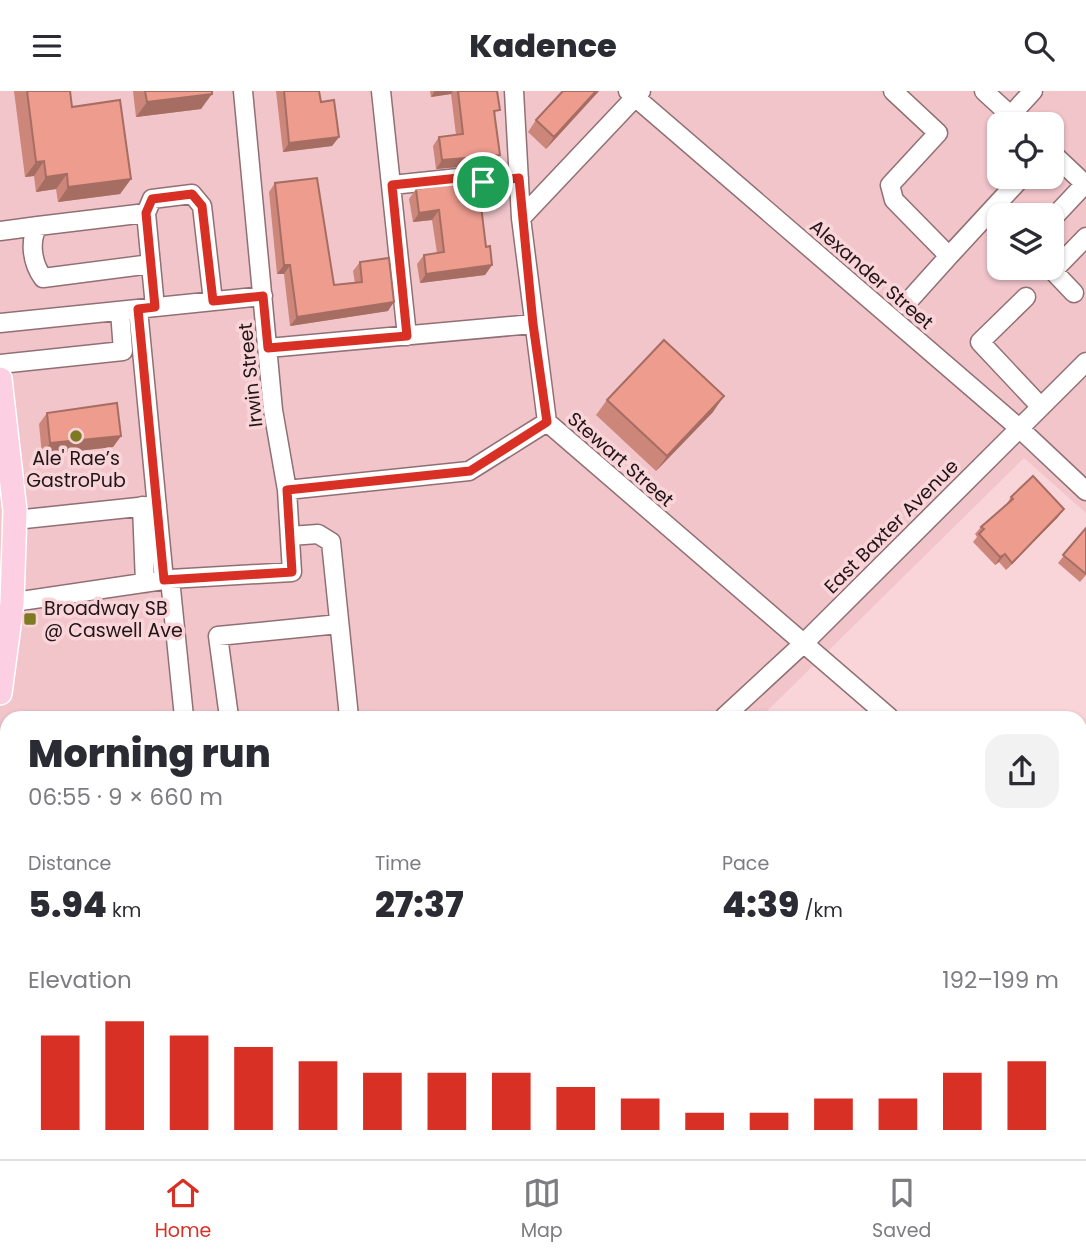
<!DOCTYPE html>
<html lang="en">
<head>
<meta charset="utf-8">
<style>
  body { margin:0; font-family:Poppins,sans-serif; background:#f2f2f3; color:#2b2b33; height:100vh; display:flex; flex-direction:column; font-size:26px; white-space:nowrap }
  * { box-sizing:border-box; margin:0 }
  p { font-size:23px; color:#7c7c81 }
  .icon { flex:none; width:38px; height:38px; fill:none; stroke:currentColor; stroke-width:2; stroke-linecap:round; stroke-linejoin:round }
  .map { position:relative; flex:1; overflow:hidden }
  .details { position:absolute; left:0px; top:620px; width:1087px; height:450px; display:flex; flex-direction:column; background:#fff; border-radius:21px 21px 0 0; box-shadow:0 2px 5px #0004 }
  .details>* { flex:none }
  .buttons { position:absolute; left:987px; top:21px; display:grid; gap:14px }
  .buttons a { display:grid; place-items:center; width:77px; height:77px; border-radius:14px; background:#fff; box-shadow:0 2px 5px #0004; font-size:35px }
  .pin { position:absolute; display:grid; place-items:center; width:60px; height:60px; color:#fff; margin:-30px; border:4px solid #fff; border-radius:50%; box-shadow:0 2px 7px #0007 }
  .round { display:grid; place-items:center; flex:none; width:74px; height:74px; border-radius:21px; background:#f2f2f3 }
  .headline { display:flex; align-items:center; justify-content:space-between; height:119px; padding:0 28px }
  h1 { font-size:38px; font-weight:800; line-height:52px }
  .metrics { display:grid; grid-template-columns:repeat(3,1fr); gap:10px; height:119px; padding:7px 28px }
  .metrics div { display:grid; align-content:center }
  .metrics b { font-size:35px; font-weight:800 }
  .metrics small { font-size:19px; font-weight:400 }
  .metrics p { font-size:19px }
  .chart { height:196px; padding:14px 28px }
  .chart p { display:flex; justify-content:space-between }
  .chart svg { width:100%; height:126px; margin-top:7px; stroke:#d93025; stroke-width:6 }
  header { display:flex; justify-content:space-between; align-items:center; height:91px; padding:0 28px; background:#fff; font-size:32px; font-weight:800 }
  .tabs { display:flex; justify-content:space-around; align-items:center; height:98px; border-top:2px solid #e1e1e2; background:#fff; font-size:19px; color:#7c7c81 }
  .tabs a { display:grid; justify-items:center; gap:4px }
  .tabs .selected { color:#d93025 }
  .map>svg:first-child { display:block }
  .built { fill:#f1c5ca; fill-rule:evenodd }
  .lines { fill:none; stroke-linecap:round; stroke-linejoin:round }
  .minor-casing { stroke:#907074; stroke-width:21 }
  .major-casing { stroke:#fff; stroke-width:26 }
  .minor { stroke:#fff; stroke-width:18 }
  .major { stroke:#fcd0e2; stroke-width:23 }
  .wall { fill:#cc867a }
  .shaded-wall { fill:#a66d63 }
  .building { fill:#ed9c8e; stroke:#a66d63; stroke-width:2 }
  .route-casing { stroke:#fff; stroke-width:14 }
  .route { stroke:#d93025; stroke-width:9 }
  .poi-dot { fill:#7e7a21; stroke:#f9d5d9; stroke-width:2.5 }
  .labels { text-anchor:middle; stroke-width:7; stroke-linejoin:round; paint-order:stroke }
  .street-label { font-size:19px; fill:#211517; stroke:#f9d5d9 }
  .poi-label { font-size:19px; fill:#211517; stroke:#f9d5d9 }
</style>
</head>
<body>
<header><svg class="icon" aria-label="menu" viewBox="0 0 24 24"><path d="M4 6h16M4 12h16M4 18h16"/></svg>Kadence<svg class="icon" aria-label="search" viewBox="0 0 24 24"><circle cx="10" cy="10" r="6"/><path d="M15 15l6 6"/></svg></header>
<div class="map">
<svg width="1086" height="1068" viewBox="0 0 1086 1068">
  <rect width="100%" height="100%" fill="#f9d5d9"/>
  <!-- built -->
  <path class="built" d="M 0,0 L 1086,0 L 1086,422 L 1024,367 L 761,626 L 7,626 L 7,1062 L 457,1062 L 440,1068 L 0,1068 ZM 999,33 L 1052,33 L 1052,86 L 999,86 ZM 999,124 L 1052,124 L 1052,177 L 999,177 Z
    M 566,1062 L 850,1062 L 856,1068 L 561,1068 Z"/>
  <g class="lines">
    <!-- minor casing -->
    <g class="minor-casing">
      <path id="minor" d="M 381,0 L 407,245
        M 514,0 L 521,127 L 547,331 L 889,626
        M 628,0 L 1019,337 L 1086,400
        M 893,0 L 938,42 L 890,94 L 894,109 L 949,165 L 905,214
        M 984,0 L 1020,33
        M 1011,24 L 1033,0
        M 1052,62 L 1086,94
        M 392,94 L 468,86 L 483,91 L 519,87
        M 146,122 L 38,135 C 29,150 32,172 43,187 L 151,173
        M 521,127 L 641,0
        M 1052,128 L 1085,93
        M 0,140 L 38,135
        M 949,165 L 1022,86
        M 1074,202 L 1053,180 L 1086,146
        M 1026,206 L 980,251 L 1041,316
        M 155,216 L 146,122 L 152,108 L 192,103 L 202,115 L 213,210
        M 138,218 L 164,489
        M 0,232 L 263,205
        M 268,257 L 533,233
        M 0,273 L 123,260 L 120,220
        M 287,399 L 469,380 L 547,331
        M 142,415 L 145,492
        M 15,429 L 157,414
        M 290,445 L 318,443 L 331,451 L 349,626
        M 170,488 L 184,626
        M 0,513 L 170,488 L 292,481 L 287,399 L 273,319 L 243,0
        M 229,626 L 218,545 L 339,533
        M 724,626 L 804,552 L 1086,271
        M 1080,796 L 1086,801
        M 1080,954 L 1086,945
        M 294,1062 L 294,1068
        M 880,1062 L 886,1068
        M 1001,1068 L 1005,1062"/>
    </g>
    <!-- major casing -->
    <g class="major-casing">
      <path id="major" d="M 0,288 L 15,420 L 12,512 L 0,602"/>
    </g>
    <!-- minor -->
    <use href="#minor" class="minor"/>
    <!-- major -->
    <use href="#major" class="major"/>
  </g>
  <!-- wall -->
  <path class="wall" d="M 14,0 L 70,0 L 72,16 L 131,88 L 120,103 L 58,111 L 56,98 L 36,101 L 34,85 L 25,86 Z
    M 133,0 L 212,0 L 201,18 L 136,26 Z
    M 276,0 L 319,0 L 321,11 L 339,46 L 332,55 L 283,61 Z
    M 430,0 L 497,0 L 495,26 L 494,73 L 436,78 L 433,55 L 439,46 L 456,44 L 451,3 L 431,6 Z
    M 599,0 L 546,58 L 528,41 L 536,29 Z
    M 446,91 L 486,156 L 492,174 L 485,184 L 420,192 L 417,173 L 424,164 L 437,162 L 432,129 L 413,131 L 409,108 L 416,98 L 443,94 Z
    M 275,92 L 334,194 L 355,192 L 353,180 L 360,171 L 388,220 L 290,235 L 284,183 L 277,183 L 269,101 Z
    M 607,309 L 713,321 L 656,380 L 596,324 Z
    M 47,322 L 121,345 L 113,356 L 42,364 L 39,333 Z
    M 1011,406 L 1058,426 L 1006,479 L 999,471 L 995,474 L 973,451 L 977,446 L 975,443 L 981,436 L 1006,414 Z
    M 1086,437 L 1086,484 L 1080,491 L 1058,472 Z
    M 7,1035 L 7,1062 L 94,1068 L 0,1068 L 0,1045 Z
    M 718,1062 L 786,1062 L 794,1068 L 726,1068 Z"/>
  <!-- shaded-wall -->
  <path class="shaded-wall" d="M 435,0 L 453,0 L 451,3 L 431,6 Z
    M 596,0 L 599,0 L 546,58 L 554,46 Z
    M 212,3 L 201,18 L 136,26 L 147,11 Z
    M 339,46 L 332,55 L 283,61 L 289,52 Z
    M 500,64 L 494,73 L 436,78 L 442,69 Z
    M 44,70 L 34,85 L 25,86 L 36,71 Z
    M 67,83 L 56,98 L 36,101 L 46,86 Z
    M 131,88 L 120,103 L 58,111 L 68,96 Z
    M 439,119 L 432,129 L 413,131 L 419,122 Z
    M 284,174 L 290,174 L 284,183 L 277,183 Z
    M 492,174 L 485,184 L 420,192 L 426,183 Z
    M 394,211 L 388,220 L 290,235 L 297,226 Z
    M 724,305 L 713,321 L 656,380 L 667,365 Z
    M 121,345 L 113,356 L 42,364 L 50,352 Z
    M 1064,418 L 1058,426 L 1006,479 L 1012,472 Z
    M 1005,463 L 999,471 L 995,474 L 1000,466 Z"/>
  <!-- building -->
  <path class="building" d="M 27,0 L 70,0 L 72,16 L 120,9 L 131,88 L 68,96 L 67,83 L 46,86 L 44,70 L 36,71 Z
    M 145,0 L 212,0 L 212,3 L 147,11 Z
    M 284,0 L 319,0 L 321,11 L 334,9 L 339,46 L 289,52 Z
    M 458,0 L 497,0 L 500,19 L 494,20 L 500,64 L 442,69 L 439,46 L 463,43 Z
    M 563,0 L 596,0 L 554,46 L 536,29 Z
    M 317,87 L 334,194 L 362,191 L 360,171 L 389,167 L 394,211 L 297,226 L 290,174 L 284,174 L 275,92 Z
    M 478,90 L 486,156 L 490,155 L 492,174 L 426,183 L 424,164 L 444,161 L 439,119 L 419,122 L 416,98 L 446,94 L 446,91 Z
    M 664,249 L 724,305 L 667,365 L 607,309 Z
    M 117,312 L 121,345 L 50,352 L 47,322 Z
    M 1033,385 L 1064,418 L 1012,472 L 1005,463 L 1000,466 L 979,443 L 984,438 L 981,436 L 1013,408 L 1011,406 Z
    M 1086,437 L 1086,483 L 1063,464 Z
    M 7,1042 L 7,1062 L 95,1062 L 94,1068 L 4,1068 Z
    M 743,1062 L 786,1062 L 794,1068 L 751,1068 Z"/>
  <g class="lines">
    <!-- route casing -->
    <g class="route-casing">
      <path id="route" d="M 468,86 L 483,91 L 519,87 L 533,233 L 547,331 L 470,380 L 287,399 L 292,481 L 164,489 L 138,218 L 155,216 L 146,122 L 152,108 L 192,103 L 202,115 L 213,210 L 263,205 L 268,257 L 407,245 L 392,94 Z"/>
    </g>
    <!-- route -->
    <use href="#route" class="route"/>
  </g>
  <!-- markers -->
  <g class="poi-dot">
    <circle cx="76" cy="345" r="7"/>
    <rect x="23" y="521" width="14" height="14" rx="3.5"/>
  </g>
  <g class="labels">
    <!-- street labels -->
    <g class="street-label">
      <text transform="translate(872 183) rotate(41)" y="7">Alexander Street</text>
      <text transform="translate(250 284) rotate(-96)" y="7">Irwin Street</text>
      <text transform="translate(621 368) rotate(41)" y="7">Stewart Street</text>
      <text transform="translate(891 435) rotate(-45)" y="7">East Baxter Avenue</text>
    </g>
    <!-- poi labels -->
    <g class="poi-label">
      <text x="76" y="374">Ale' Rae’s<tspan x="76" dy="22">GastroPub</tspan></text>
      <text x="44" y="524" text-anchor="start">Broadway SB<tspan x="44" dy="22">@ Caswell Ave</tspan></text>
    </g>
  </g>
</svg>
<div class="buttons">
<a><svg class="icon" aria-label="locate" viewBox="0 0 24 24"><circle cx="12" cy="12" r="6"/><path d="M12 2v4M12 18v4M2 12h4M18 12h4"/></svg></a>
<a><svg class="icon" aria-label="layers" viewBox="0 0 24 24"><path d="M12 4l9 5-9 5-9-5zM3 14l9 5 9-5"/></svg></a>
</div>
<div class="pin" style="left:483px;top:91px;background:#1e9e55"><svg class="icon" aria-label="arrive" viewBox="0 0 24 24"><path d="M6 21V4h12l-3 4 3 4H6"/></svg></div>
<section class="details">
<div class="headline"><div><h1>Morning run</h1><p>06:55 · 9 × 660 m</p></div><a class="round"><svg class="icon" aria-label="share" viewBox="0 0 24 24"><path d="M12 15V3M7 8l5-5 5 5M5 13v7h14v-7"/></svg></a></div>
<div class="metrics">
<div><p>Distance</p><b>5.94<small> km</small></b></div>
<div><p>Time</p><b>27:37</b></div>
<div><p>Pace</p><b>4:39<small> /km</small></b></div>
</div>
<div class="chart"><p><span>Elevation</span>192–199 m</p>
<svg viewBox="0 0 160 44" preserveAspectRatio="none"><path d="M5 44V11M15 44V6M25 44V11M35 44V15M45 44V20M55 44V24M65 44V24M75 44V24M85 44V29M95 44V33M105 44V38M115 44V38M125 44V33M135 44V33M145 44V24M155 44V20"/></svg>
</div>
</section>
</div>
<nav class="tabs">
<a class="selected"><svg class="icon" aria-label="home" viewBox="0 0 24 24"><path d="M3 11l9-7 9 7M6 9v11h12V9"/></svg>Home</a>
<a><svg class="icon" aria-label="map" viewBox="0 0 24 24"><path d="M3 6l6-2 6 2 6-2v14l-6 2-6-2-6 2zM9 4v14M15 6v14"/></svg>Map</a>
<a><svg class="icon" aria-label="saved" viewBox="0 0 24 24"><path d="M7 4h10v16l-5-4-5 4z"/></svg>Saved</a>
</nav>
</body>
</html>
